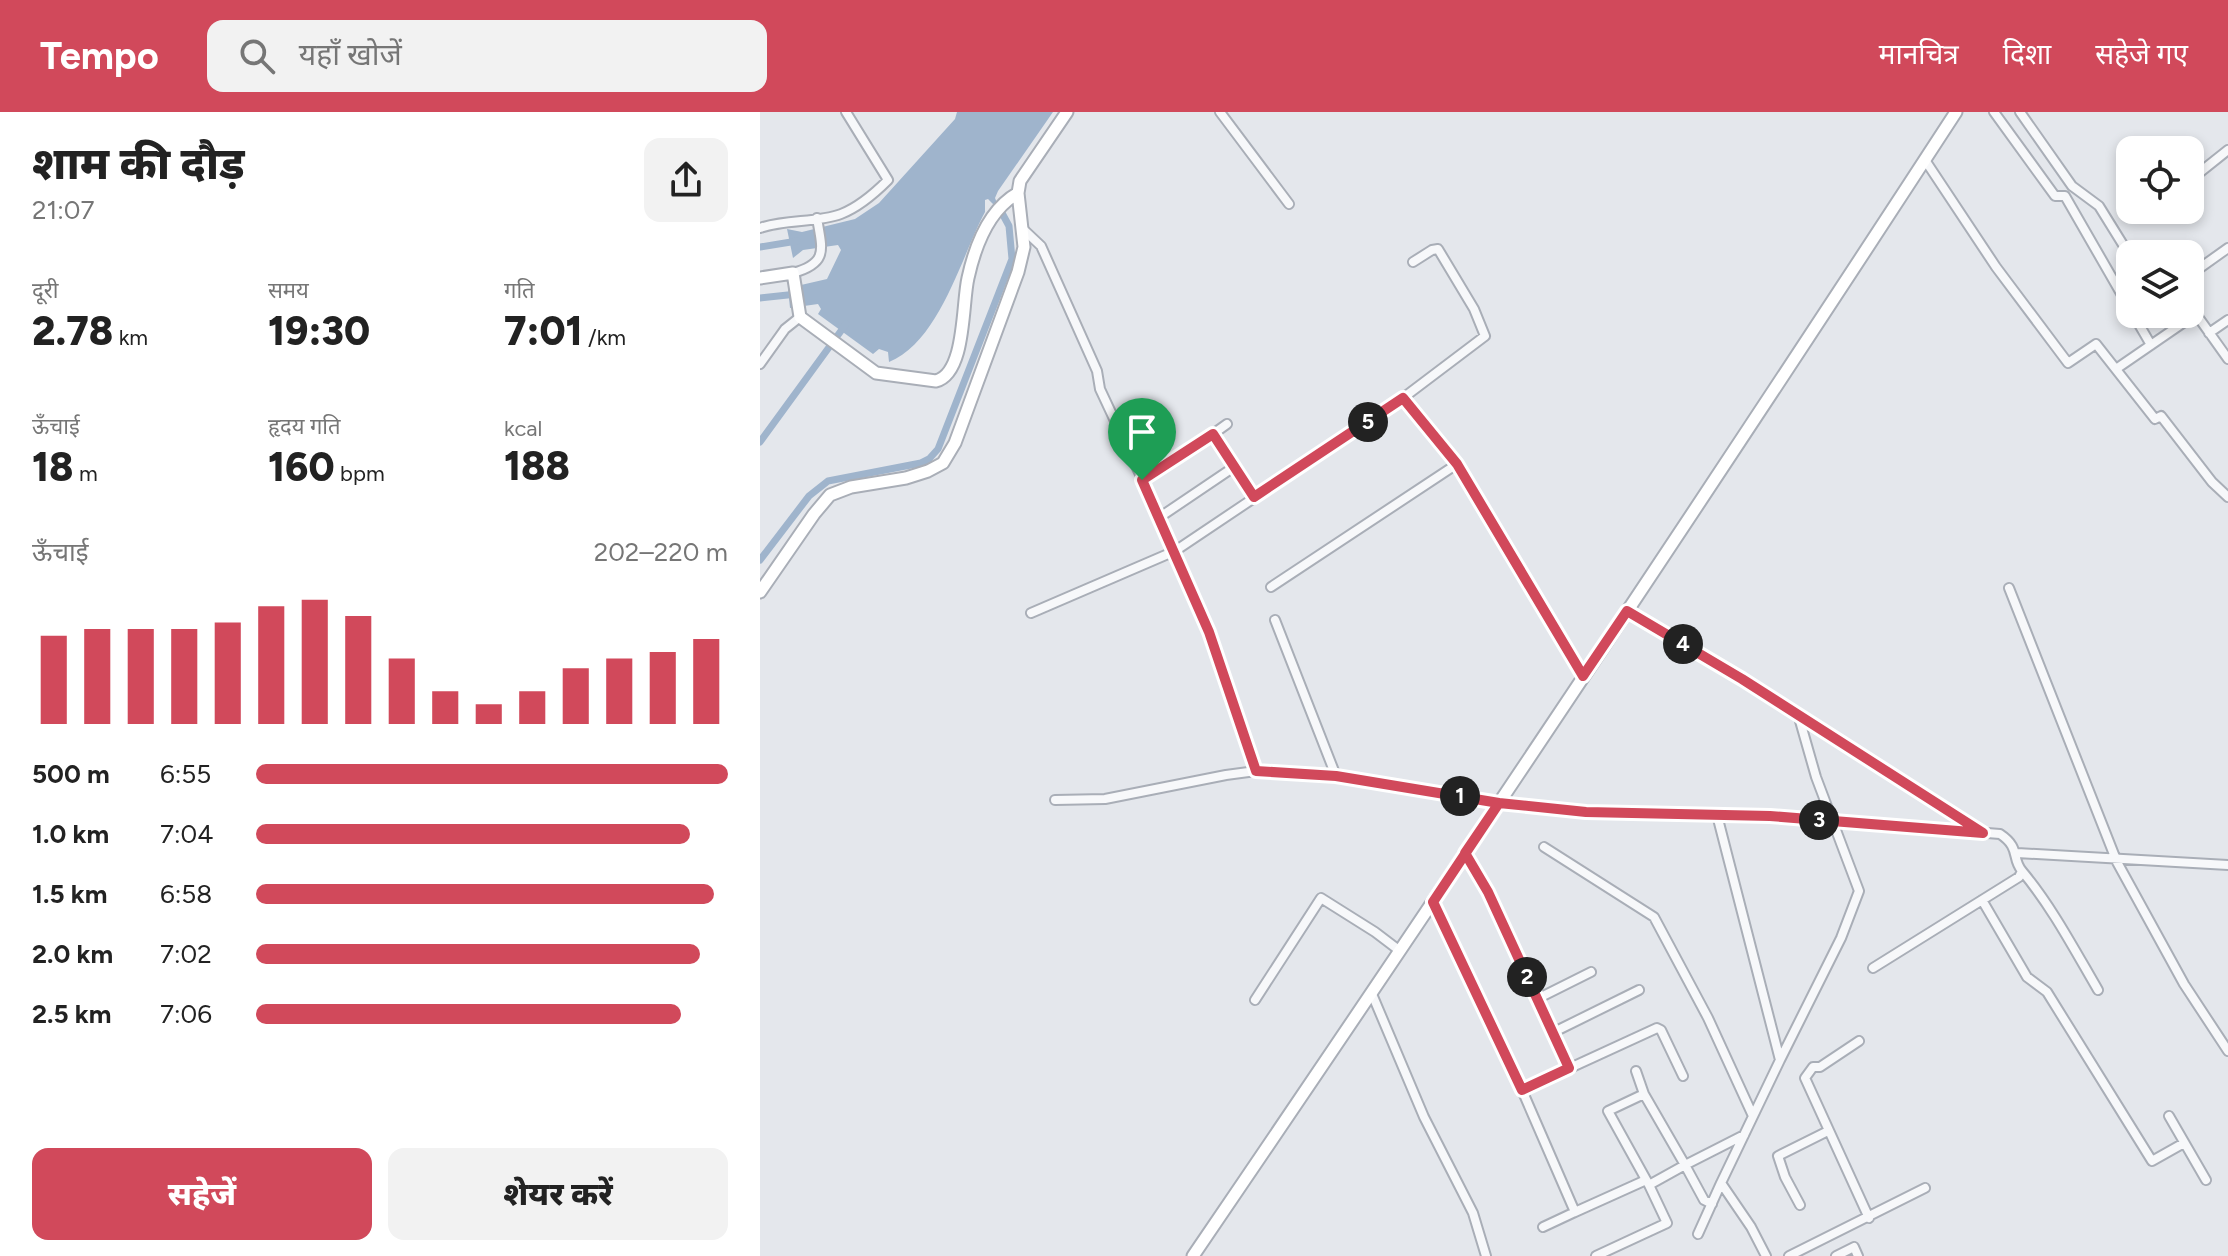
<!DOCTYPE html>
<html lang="hi">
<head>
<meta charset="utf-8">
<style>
  body { margin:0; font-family:Figtree,"Noto Sans Devanagari",sans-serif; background:#f2f2f2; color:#222; height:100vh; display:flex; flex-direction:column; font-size:30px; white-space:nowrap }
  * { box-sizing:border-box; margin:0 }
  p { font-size:26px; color:#767676 }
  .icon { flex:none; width:44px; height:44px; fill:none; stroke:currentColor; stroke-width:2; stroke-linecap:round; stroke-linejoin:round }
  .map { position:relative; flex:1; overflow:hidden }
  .sheet { display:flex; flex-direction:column; background:#fff; width:760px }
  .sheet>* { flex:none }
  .buttons { position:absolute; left:1356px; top:24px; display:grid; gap:16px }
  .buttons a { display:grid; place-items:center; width:88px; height:88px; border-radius:16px; background:#fff; box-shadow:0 4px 12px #0003; font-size:40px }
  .pin { position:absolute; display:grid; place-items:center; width:68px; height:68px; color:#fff; margin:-82px -34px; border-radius:50% 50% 50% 0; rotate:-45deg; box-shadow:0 0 8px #0007 }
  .pin .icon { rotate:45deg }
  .km { position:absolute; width:40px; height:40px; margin:-20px; border-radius:50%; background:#222; color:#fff; font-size:22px; line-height:40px; text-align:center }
  .round { display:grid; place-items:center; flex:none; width:84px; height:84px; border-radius:16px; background:#f2f2f2 }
  .overview { display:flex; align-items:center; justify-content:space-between; height:136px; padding:0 32px }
  h1 { font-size:44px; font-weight:800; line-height:60px }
  .metrics { display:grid; grid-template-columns:repeat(3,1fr); gap:12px; height:136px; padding:8px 32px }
  .metrics div { display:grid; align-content:center }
  .metrics b { font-size:40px; font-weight:800 }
  .metrics small { font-size:22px; font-weight:400 }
  .metrics p { font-size:22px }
  .chart { height:224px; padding:16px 32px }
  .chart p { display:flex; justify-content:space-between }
  .chart svg { width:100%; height:144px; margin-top:8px; stroke:#d1495b; stroke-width:6 }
  .cta { display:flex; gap:16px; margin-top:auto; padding:16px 32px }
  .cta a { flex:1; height:92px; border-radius:16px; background:#d1495b; color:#fff; font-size:32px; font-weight:800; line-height:92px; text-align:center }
  .cta a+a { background:#f2f2f2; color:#222 }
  ul { padding:0 32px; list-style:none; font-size:26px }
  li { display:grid; grid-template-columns:128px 96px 1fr; align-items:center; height:60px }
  li i { height:20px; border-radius:10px; background:#d1495b }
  header { display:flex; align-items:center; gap:48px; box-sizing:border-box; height:112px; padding:0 40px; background:#d1495b; color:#fff }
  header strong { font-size:38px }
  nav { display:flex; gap:44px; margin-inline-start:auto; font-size:28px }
  .search { width:560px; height:72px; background:#f2f2f2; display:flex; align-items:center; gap:20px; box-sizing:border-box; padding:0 28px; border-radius:16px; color:#767676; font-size:30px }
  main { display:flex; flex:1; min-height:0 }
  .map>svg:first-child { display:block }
  .water { fill:#9fb4cc }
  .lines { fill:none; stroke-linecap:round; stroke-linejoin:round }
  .canal { stroke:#9fb4cc; stroke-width:7 }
  .street-casing { stroke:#a9aeb7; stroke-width:12 }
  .secondary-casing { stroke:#a9aeb7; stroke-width:15 }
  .street { stroke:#f7f8fa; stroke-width:8 }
  .secondary { stroke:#fff; stroke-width:11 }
  .route-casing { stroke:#fff; stroke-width:16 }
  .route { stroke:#d1495b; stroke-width:10 }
</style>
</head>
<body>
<header>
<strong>Tempo</strong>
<div class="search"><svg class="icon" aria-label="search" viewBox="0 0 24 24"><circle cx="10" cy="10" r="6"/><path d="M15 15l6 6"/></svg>यहाँ खोजें</div>
<nav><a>मानचित्र</a><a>दिशा</a><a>सहेजे गए</a></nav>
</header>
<main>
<section class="sheet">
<div class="overview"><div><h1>शाम की दौड़</h1><p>21:07</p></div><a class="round"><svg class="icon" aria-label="share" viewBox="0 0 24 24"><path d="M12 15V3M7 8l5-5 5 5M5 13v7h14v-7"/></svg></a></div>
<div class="metrics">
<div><p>दूरी</p><b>2.78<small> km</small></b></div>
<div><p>समय</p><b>19:30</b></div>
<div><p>गति</p><b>7:01<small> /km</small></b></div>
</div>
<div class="metrics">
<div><p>ऊँचाई</p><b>18<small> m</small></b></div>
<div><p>हृदय गति</p><b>160<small> bpm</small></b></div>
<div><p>kcal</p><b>188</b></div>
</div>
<div class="chart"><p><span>ऊँचाई</span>202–220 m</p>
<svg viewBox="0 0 160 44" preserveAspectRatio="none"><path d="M5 44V17M15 44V15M25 44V15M35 44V15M45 44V13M55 44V8M65 44V6M75 44V11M85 44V24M95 44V34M105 44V38M115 44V34M125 44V27M135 44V24M145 44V22M155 44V18"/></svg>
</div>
<ul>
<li><b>500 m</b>6:55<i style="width:100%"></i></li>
<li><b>1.0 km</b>7:04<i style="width:92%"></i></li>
<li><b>1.5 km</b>6:58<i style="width:97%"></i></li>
<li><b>2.0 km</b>7:02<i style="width:94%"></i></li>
<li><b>2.5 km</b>7:06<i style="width:90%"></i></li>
</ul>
<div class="cta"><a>सहेजें</a><a>शेयर करें</a></div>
</section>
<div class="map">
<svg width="1468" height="1144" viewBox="0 0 1468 1144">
  <rect width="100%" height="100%" fill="#e4e7ec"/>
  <!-- water -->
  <path class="water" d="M 197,0 L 293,0 L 238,79 L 235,86 L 237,91 L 234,93 L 228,87 L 225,88 L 225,100 C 201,145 180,229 129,250 L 128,240 L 119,237 L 113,242 L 58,202 L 61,197 L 58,192 L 30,196 L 28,176 L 67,167 L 81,138 L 78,133 L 43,138 L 33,146 L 27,117 L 42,120 L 95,107 L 119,91 L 195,7 Z"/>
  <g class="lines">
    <!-- canal -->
    <path class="canal" d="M 0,135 L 37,129
      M 0,186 L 37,182
      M 0,330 L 86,212
      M 0,448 L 49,384 L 68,369 L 161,351 L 169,347 L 178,337 L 252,147 L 249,114 L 242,101"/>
    <!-- street casing -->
    <g class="street-casing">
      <path id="street" d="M 460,0 L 529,92
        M 1234,0 L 1295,84 L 1305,84 L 1370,197
        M 1260,0 L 1312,74 L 1339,94 L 1370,144
        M 1165,48 L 1236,155 L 1308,251 L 1336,232 L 1395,307 L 1401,304 L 1452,370 L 1468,385
        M 1434,65 L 1468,38
        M 0,116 C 26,107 57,111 81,102 C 99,95 115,81 128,68 L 86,0
        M 263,117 L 281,134 L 337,259 L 340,277 L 400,405 L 427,473 L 449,520 L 496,659
        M 33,161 C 69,151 62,137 57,106
        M 1430,163 L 1468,136
        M 1373,202 L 1391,233
        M 1449,221 L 1468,208
        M 0,252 L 25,217 L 40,205
        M 1356,257 L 1436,202 L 1468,247
        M 643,286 L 697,352 L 823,564
        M 453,322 L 467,312
        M 382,368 L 453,322 L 494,385
        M 400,405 L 474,355
        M 511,475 L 697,352
        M 1249,476 L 1357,750 L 1424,872 L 1468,939
        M 867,499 L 982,567 L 1222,721
        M 271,501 L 415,439 L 643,286 L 725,224 L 714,197 L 678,137 L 672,138 L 653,150
        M 515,508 L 576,664
        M 295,688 L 345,687 L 466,663 L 496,659 L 576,664 L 739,691 L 826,700 L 1010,704 L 1240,722 C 1261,736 1251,746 1262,759 C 1292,795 1314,837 1338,878
        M 957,703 L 1020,948 L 1081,826 L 1099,779 L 1056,665 L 1038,602
        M 784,735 L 894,805 L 948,906 L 993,1004
        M 705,741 L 728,780 L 809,956
        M 1257,741 L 1468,753
        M 1222,788 L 1267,865 L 1287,880 L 1392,1049 L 1424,1031
        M 673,790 L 762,978 L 815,1100 L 783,1115
        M 1113,856 L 1259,765 L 1262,759
        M 612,882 L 664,1005 L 713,1101 L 726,1144
        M 777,887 L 831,860
        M 495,888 L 561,786 L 615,820 L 640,839
        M 794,920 L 879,878
        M 1099,929 L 1060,955 L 1053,955 L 1045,966 L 1109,1106
        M 876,959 L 884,982
        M 762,978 L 897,916 L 901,918 L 923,964
        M 1409,1004 L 1446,1068
        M 961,1071 L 1020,948
        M 952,1092 L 944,1088 L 925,1053 L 889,1073 L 848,999 L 884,982 L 925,1053 L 984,1023
        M 1040,1093 L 1025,1065 L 1018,1044 L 1068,1019
        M 815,1100 L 886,1068
        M 938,1122 L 961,1071 L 991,1115 L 1006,1144
        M 836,1144 L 907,1111 L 889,1073
        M 1029,1144 L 1165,1076
        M 1076,1144 L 1094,1135 L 1098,1144"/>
    </g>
    <!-- secondary casing -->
    <g class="secondary-casing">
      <path id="secondary" d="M 0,166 L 33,161 L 40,205 L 116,261 L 176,269 C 206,261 202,191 208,166 C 215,134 228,98 258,81
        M 0,480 L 54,402 L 70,383 L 91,375 L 146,366 L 168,359 L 183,351 L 195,331 L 258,160 L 264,135 L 258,81 L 260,69 L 307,0
        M 433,1144 C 691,765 946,384 1196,0"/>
    </g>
    <!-- street -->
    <use href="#street" class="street"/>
    <!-- secondary -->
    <use href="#secondary" class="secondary"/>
  </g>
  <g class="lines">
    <!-- route casing -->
    <g class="route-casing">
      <path id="route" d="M 382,368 L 449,520 L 496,659 L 576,664 L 739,691 L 673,790 L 762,978 L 809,956 L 728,780 L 705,741 L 739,691 L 826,700 L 1010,704 L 1223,721 L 982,567 L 867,499 L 823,564 L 697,352 L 643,286 L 494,385 L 453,322 L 382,368"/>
    </g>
    <!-- route -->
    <use href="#route" class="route"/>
  </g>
</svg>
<div class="buttons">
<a><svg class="icon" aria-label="locate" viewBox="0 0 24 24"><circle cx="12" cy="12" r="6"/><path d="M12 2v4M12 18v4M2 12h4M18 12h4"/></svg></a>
<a><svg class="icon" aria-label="layers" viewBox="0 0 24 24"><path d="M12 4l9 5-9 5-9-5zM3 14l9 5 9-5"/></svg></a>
</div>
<div class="pin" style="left:382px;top:368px;background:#1e9e55"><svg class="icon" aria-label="arrive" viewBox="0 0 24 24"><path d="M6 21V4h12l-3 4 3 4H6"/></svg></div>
<b class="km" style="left:700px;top:684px">1</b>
<b class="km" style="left:767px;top:865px">2</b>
<b class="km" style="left:1059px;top:708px">3</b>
<b class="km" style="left:923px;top:532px">4</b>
<b class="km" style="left:608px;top:310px">5</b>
</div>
</main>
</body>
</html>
